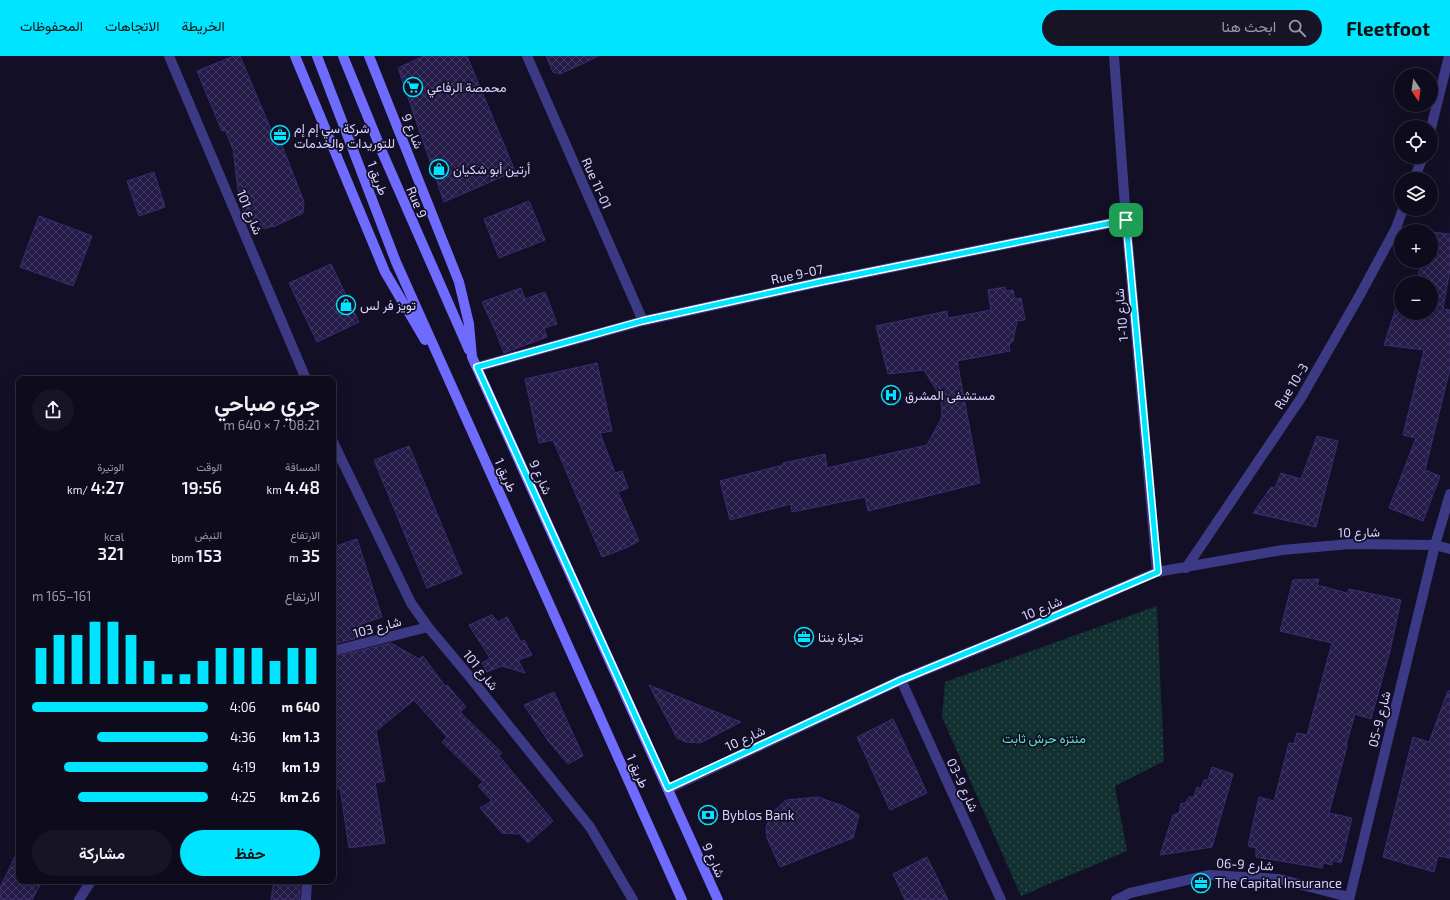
<!DOCTYPE html>
<html lang="ar">
<head>
<meta charset="utf-8">
<style>
  body { margin:0; font-family:"Exo 2",Vazirmatn,sans-serif; background:#171425; color:#f1f3f6; direction:rtl; height:100vh; display:flex; flex-direction:column; font-size:15px; white-space:nowrap }
  * { box-sizing:border-box; margin:0 }
  p { font-size:13px; color:#9b9ba3 }
  .icon { flex:none; width:22px; height:22px; fill:none; stroke:currentColor; stroke-width:2; stroke-linecap:round; stroke-linejoin:round }
  .map { position:relative; flex:1; overflow:hidden; direction:ltr }
  .drawer { position:absolute; left:16px; top:320px; width:320px; height:508px; display:flex; flex-direction:column; background:#0e0b1c; border-radius:8px; box-shadow:0 4px 16px #0002,0 0 0 1px #2e2b3b; direction:rtl }
  .drawer>* { flex:none }
  .needle { width:26px; rotate:167deg }
  .controls { position:absolute; left:1394px; top:12px; display:grid; gap:8px }
  .controls a { display:grid; place-items:center; width:44px; height:44px; border-radius:50%; background:#0e0b1c; box-shadow:0 4px 16px #0002,0 0 0 1px #2e2b3b; font-size:20px }
  .pin { position:absolute; display:grid; place-items:center; width:34px; height:34px; color:#fff; margin:-17px; border-radius:8px; box-shadow:0 2px 6px #0006 }
  .round { display:grid; place-items:center; flex:none; width:42px; height:42px; border-radius:21px; background:#171425 }
  .summary { display:flex; align-items:center; justify-content:space-between; height:68px; padding:0 16px }
  h1 { font-size:22px; font-weight:600; line-height:30px }
  .stats { display:grid; grid-template-columns:repeat(3,1fr); gap:6px; height:68px; padding:4px 16px }
  .stats div { display:grid; align-content:center }
  .stats b { font-size:17px; font-weight:600 }
  .stats small { font-size:11px; font-weight:400 }
  .stats p { font-size:11px }
  .chart { height:112px; padding:8px 16px }
  .chart p { display:flex; justify-content:space-between }
  .chart svg { width:100%; height:72px; margin-top:4px; stroke:#00e5ff; stroke-width:6 }
  .action { display:flex; gap:8px; margin-top:auto; padding:8px 16px }
  .action a { flex:1; height:46px; border-radius:24px; background:#00e5ff; color:#111; font-size:16px; font-weight:600; line-height:46px; text-align:center }
  .action a+a { background:#171425; color:#f1f3f6 }
  ul { padding:0 16px; list-style:none; font-size:13px }
  li { display:grid; grid-template-columns:64px 48px 1fr; align-items:center; height:30px }
  li i { height:10px; border-radius:5px; background:#00e5ff }
  header { display:flex; align-items:center; gap:24px; box-sizing:border-box; height:56px; padding:0 20px; background:#00e5ff; color:#111 }
  header strong { font-size:19px }
  nav { display:flex; gap:22px; margin-inline-start:auto; font-size:14px }
  .search { width:280px; height:36px; background:#171425; display:flex; align-items:center; gap:10px; box-sizing:border-box; padding:0 14px; border-radius:22px; color:#9b9ba3; font-size:15px }
  .map>svg:first-child { display:block }
  .green { fill:url(#green-dots) }
  .building { fill:url(#building-cross-hatch); stroke:#3b2d73 }
  .lines { fill:none; stroke-linecap:round; stroke-linejoin:round }
  .street { stroke:#3d3a85; stroke-width:10 }
  .secondary { stroke:#6f6bff; stroke-width:10 }
  .route-casing { stroke:#fff; stroke-width:8 }
  .route { stroke:#00e5ff; stroke-width:5 }
  .labels { text-anchor:middle; stroke-width:3.5; stroke-linejoin:round; paint-order:stroke }
  .poi-label { font-size:13px; fill:#d9d4ff; stroke:#130f26; text-anchor:start }
  .street-label { font-size:13px; fill:#d9d4ff; stroke:#130f26 }
  .park-label { font-size:13px; fill:#5fe0c0; stroke:#130f26 }
</style>
</head>
<body>
<header>
<strong>Fleetfoot</strong>
<div class="search"><svg class="icon" aria-label="search" viewBox="0 0 24 24"><circle cx="10" cy="10" r="6"/><path d="M15 15l6 6"/></svg>ابحث هنا</div>
<nav><a>الخريطة</a><a>الاتجاهات</a><a>المحفوظات</a></nav>
</header>
<div class="map">
<svg width="1450" height="844" viewBox="0 0 1450 844">
  <defs>
    <pattern id="green-dots" width="8" height="8" patternUnits="userSpaceOnUse"><rect width="8" height="8" fill="#12302f"/><path d="M2 2h.1M6 6h.1" fill="none" stroke="#344d4e" stroke-width="1.8" stroke-linecap="round"/></pattern>
    <pattern id="building-cross-hatch" width="8" height="8" patternUnits="userSpaceOnUse"><rect width="8" height="8" fill="#241b47"/><path d="M0 0l8 8M0 8l8-8" fill="none" stroke="#433b63"/></pattern>
  </defs>
  <rect width="100%" height="100%" fill="#130f26"/>
  <!-- green -->
  <path class="green" d="M 1157,550 L 1164,705 L 1115,730 L 1127,795 L 1021,840 L 942,661 L 945,626 Z"/>
  <!-- building -->
  <path class="building" d="M 234,0 L 240,0 L 275,83 L 279,82 L 304,146 L 303,157 L 273,171 L 273,170 L 264,173 L 258,166 L 248,169 L 239,142 L 233,93 L 225,74 L 222,75 L 197,15 Z
    M 424,0 L 467,0 L 515,115 L 444,146 L 398,12 Z
    M 546,0 L 599,0 L 560,18 L 553,16 Z
    M 154,116 L 165,151 L 139,160 L 127,125 Z
    M 529,145 L 545,184 L 499,202 L 484,163 Z
    M 39,160 L 92,180 L 73,230 L 20,211 Z
    M 1431,176 L 1450,178 L 1450,213 L 1443,253 L 1450,254 L 1450,313 L 1425,414 L 1440,420 L 1423,465 L 1389,452 L 1416,382 L 1403,379 L 1424,294 L 1384,289 L 1398,245 L 1401,246 L 1401,257 L 1431,257 L 1431,227 L 1417,227 L 1421,205 L 1431,205 Z
    M 331,208 L 359,266 L 317,286 L 289,227 Z
    M 1005,231 L 1006,235 L 1013,234 L 1015,243 L 1021,242 L 1025,264 L 1017,265 L 1013,285 L 1009,289 L 1010,295 L 957,305 L 980,427 L 868,455 L 865,441 L 792,456 L 791,448 L 730,464 L 720,425 L 783,409 L 783,407 L 825,398 L 827,412 L 927,389 L 942,361 L 941,342 L 924,314 L 888,318 L 876,270 L 947,255 L 948,262 L 991,254 L 988,234 Z
    M 521,232 L 525,243 L 545,236 L 557,268 L 544,272 L 547,281 L 504,297 L 496,276 L 482,246 Z
    M 597,307 L 612,375 L 600,377 L 615,417 L 622,415 L 628,432 L 618,436 L 639,485 L 628,491 L 602,501 L 553,384 L 539,387 L 525,323 Z
    M 1317,380 L 1338,385 L 1316,471 L 1253,457 L 1271,431 L 1275,432 L 1281,417 L 1301,423 Z
    M 409,390 L 462,518 L 427,532 L 374,404 Z
    M 357,483 L 382,561 L 359,569 L 374,578 L 333,588 L 333,491 Z
    M 1319,523 L 1317,529 L 1347,537 L 1349,533 L 1401,544 L 1390,595 L 1371,663 L 1355,658 L 1346,689 L 1347,690 L 1329,757 L 1352,762 L 1341,807 L 1332,804 L 1332,809 L 1324,807 L 1322,812 L 1256,801 L 1256,792 L 1248,790 L 1259,741 L 1274,745 L 1289,687 L 1294,688 L 1297,677 L 1307,679 L 1332,587 L 1280,575 L 1293,524 Z
    M 492,559 L 498,566 L 507,561 L 521,586 L 524,584 L 532,599 L 518,604 L 525,617 L 502,610 L 487,616 L 482,607 L 490,602 L 469,569 Z
    M 391,587 L 419,603 L 423,600 L 445,630 L 447,629 L 466,651 L 460,656 L 502,697 L 499,700 L 553,765 L 528,787 L 520,778 L 502,777 L 480,752 L 492,745 L 478,730 L 483,726 L 442,686 L 447,681 L 414,644 L 376,675 L 385,725 L 375,727 L 385,787 L 349,792 L 340,732 L 337,733 L 333,711 L 333,601 Z
    M 649,629 L 741,666 L 700,687 L 686,686 L 677,682 Z
    M 1448,635 L 1450,635 L 1450,802 L 1438,800 L 1434,816 L 1383,801 L 1413,681 L 1429,686 Z
    M 554,636 L 583,700 L 568,708 L 549,686 L 524,649 Z
    M 893,663 L 927,737 L 890,754 L 857,681 Z
    M 1212,711 L 1233,718 L 1212,791 L 1160,799 L 1173,759 L 1179,757 L 1181,747 L 1185,748 L 1189,741 L 1194,741 L 1197,731 L 1201,733 L 1204,724 L 1208,724 Z
    M 818,741 L 843,750 L 859,759 L 853,782 L 780,811 L 767,782 L 766,771 L 772,757 L 786,744 Z
    M 19,792 L 19,825 L 42,825 L 32,844 L 0,844 L 0,832 Z
    M 927,801 L 948,844 L 905,844 L 893,818 Z
    M 274,825 L 300,828 L 300,844 L 271,844 Z"/>
  <g class="lines">
    <!-- street -->
    <path class="street" d="M 169,0 L 306,323
      M 527,0 L 643,265
      M 1114,0 L 1126,164 L 1157,516
      M 1431,72 L 1449,0
      M 1414,123 L 1423,101
      M 477,311 L 643,265 L 820,226 L 1126,164
      M 333,386 L 411,547 L 428,571 L 469,620 L 590,771 L 633,844
      M 1186,512 L 1301,342 L 1361,237 L 1396,172 L 1403,153
      M 333,595 L 428,571
      M 901,624 L 1001,844
      M 668,733 L 901,624 L 1021,575 L 1157,516 L 1282,494 L 1350,488 L 1435,489 L 1450,493
      M 79,844 L 91,825
      M 306,844 L 307,825
      M 1116,844 L 1130,837 L 1209,819 L 1279,823 L 1349,841
      M 1349,844 L 1435,489 L 1450,438"/>
    <!-- secondary -->
    <path class="secondary" d="M 295,0 L 385,216 L 425,284
      M 317,0 L 396,206 L 682,844
      M 343,0 L 383,98 L 469,294
      M 369,0 L 459,226 L 469,268 L 472,301 L 718,844"/>
  </g>
  <g class="lines">
    <!-- route casing -->
    <g class="route-casing">
      <path id="route" d="M 1126,164 L 1158,516 L 1020,575 L 901,624 L 668,732 L 477,311 L 642,265 L 820,226 Z"/>
    </g>
    <!-- route -->
    <use href="#route" class="route"/>
  </g>
  <!-- icons -->
  <defs>
    <g id="supermarket-ring" transform="scale(1)"><circle r="9.5" fill="#130f26" stroke="#00e5ff" stroke-width="1.5"/><path d="M-6-5.5h2.5l.6 2H6L4.5 2H-2.5L-4.4-4H-6ZM-1.5 3.2a1.3 1.3 0 1 0 .1 0ZM3 3.2a1.3 1.3 0 1 0 .1 0Z" fill="#00e5ff"/></g>
    <g id="office-ring" transform="scale(1)"><circle r="9.5" fill="#130f26" stroke="#00e5ff" stroke-width="1.5"/><path d="M-6-3h4V-5.5h4V-3h4V5H-6ZM-1-4.5V-3h2v-1.5ZM-6 0V1H6V0Z" fill="#00e5ff"/></g>
    <g id="shop-ring" transform="scale(1)"><circle r="9.5" fill="#130f26" stroke="#00e5ff" stroke-width="1.5"/><path d="M-5-2.5h2.3a2.7 3.5 0 0 1 5.4 0H5L5.5 6h-11ZM-1.5-2.5h3a1.5 2.3 0 0 0-3 0Z" fill="#00e5ff"/></g>
    <g id="hospital-ring" transform="scale(1)"><circle r="9.5" fill="#130f26" stroke="#00e5ff" stroke-width="1.5"/><path d="M-5-5h3v3.5h4V-5h3V5h-3V1.5h-4V5h-3Z" fill="#00e5ff"/></g>
    <g id="bank-ring" transform="scale(1)"><circle r="9.5" fill="#130f26" stroke="#00e5ff" stroke-width="1.5"/><path d="M-6-4H6V4H-6ZM0-2.3a2.3 2.3 0 1 0 0 4.6a2.3 2.3 0 1 0 0-4.6Z" fill="#00e5ff"/></g>
  </defs>
  <g fill-rule="evenodd">
    <use href="#supermarket-ring" x="413" y="31"/>
    <use href="#office-ring" x="280" y="79"/>
    <use href="#shop-ring" x="439" y="113"/>
    <use href="#shop-ring" x="346" y="249"/>
    <use href="#hospital-ring" x="891" y="339"/>
    <use href="#office-ring" x="804" y="581"/>
    <use href="#bank-ring" x="708" y="759"/>
    <use href="#office-ring" x="1201" y="827"/>
  </g>
  <g class="labels">
    <!-- poi labels -->
    <g class="poi-label">
      <text x="427" y="36">محمصة الرفاعي</text>
      <text x="294" y="77">شركة سي إم إم<tspan x="294" dy="15">للتوريدات والخدمات</tspan></text>
      <text x="453" y="118">أرتين أبو شكيان</text>
      <text x="360" y="254">تويز فر لس</text>
      <text x="905" y="344">مستشفى المشرق</text>
      <text x="818" y="586">تجارة بنتا</text>
      <text x="722" y="764">Byblos Bank</text>
      <text x="1215" y="832">The Capital Insurance</text>
    </g>
    <!-- street labels -->
    <g class="street-label">
      <text transform="translate(413 75) rotate(68)" y="5">شارع 9</text>
      <text transform="translate(378 122) rotate(69)" y="5">طريق 1</text>
      <text transform="translate(597 127) rotate(66)" y="5">Rue 11-01</text>
      <text transform="translate(417 146) rotate(67)" y="5">Rue 9</text>
      <text transform="translate(250 156) rotate(67)" y="5">شارع 101</text>
      <text transform="translate(797 218) rotate(-12)" y="5">Rue 9-07</text>
      <text transform="translate(1121 259) rotate(-95)" y="5">شارع 10-1</text>
      <text transform="translate(1291 330) rotate(-58)" y="5">Rue 10-3</text>
      <text transform="translate(506 419) rotate(66)" y="5">طريق 1</text>
      <text transform="translate(541 421) rotate(66)" y="5">شارع 9</text>
      <text transform="translate(1359 476) rotate(-1)" y="5">شارع 10</text>
      <text transform="translate(1042 552) rotate(-23)" y="5">شارع 10</text>
      <text transform="translate(377 571) rotate(-15)" y="5">شارع 103</text>
      <text transform="translate(481 614) rotate(51)" y="5">شارع 101</text>
      <text transform="translate(1379 663) rotate(-76)" y="5">شارع 9-05</text>
      <text transform="translate(745 682) rotate(-25)" y="5">شارع 10</text>
      <text transform="translate(638 715) rotate(66)" y="5">طريق 1</text>
      <text transform="translate(963 729) rotate(65)" y="5">شارع 9-03</text>
      <text transform="translate(714 804) rotate(66)" y="5">شارع 9</text>
      <text transform="translate(1245 808) rotate(3)" y="5">شارع 9-06</text>
    </g>
    <!-- park labels -->
    <g class="park-label">
      <text x="1044" y="687">منتزه حرش ثابت</text>
    </g>
  </g>
</svg>
<div class="controls">
<a><svg class="needle" viewBox="-14 -14 28 28"><path d="M0-13l5 13h-10z" fill="#e53935"/><path d="M0 13l5-13h-10z" fill="#9b9ba3"/></svg></a>
<a><svg class="icon" aria-label="locate" viewBox="0 0 24 24"><circle cx="12" cy="12" r="6"/><path d="M12 2v4M12 18v4M2 12h4M18 12h4"/></svg></a>
<a><svg class="icon" aria-label="layers" viewBox="0 0 24 24"><path d="M12 4l9 5-9 5-9-5zM3 14l9 5 9-5"/></svg></a>
<a>+</a>
<a>−</a>
</div>
<div class="pin" style="left:1126px;top:164px;background:#1e9e55"><svg class="icon" aria-label="arrive" viewBox="0 0 24 24"><path d="M6 21V4h12l-3 4 3 4H6"/></svg></div>
<section class="drawer">
<div class="summary"><div><h1>جري صباحي</h1><p>08:21 · 7 × 640 m</p></div><a class="round"><svg class="icon" aria-label="share" viewBox="0 0 24 24"><path d="M12 15V3M7 8l5-5 5 5M5 13v7h14v-7"/></svg></a></div>
<div class="stats">
<div><p>المسافة</p><b>4.48<small> km</small></b></div>
<div><p>الوقت</p><b>19:56</b></div>
<div><p>الوتيرة</p><b>4:27<small> /km</small></b></div>
</div>
<div class="stats">
<div><p>الارتفاع</p><b>35<small> m</small></b></div>
<div><p>النبض</p><b>153<small> bpm</small></b></div>
<div><p>kcal</p><b>321</b></div>
</div>
<div class="chart"><p><span>الارتفاع</span>161–165 m</p>
<svg viewBox="0 0 160 44" preserveAspectRatio="none"><path d="M5 44V22M15 44V14M25 44V14M35 44V6M45 44V6M55 44V14M65 44V30M75 44V38M85 44V38M95 44V30M105 44V22M115 44V22M125 44V22M135 44V30M145 44V22M155 44V22"/></svg>
</div>
<ul>
<li><b>640 m</b>4:06<i style="width:100%"></i></li>
<li><b>1.3 km</b>4:36<i style="width:63%"></i></li>
<li><b>1.9 km</b>4:19<i style="width:82%"></i></li>
<li><b>2.6 km</b>4:25<i style="width:74%"></i></li>
</ul>
<div class="action"><a>حفظ</a><a>مشاركة</a></div>
</section>
</div>
</body>
</html>
